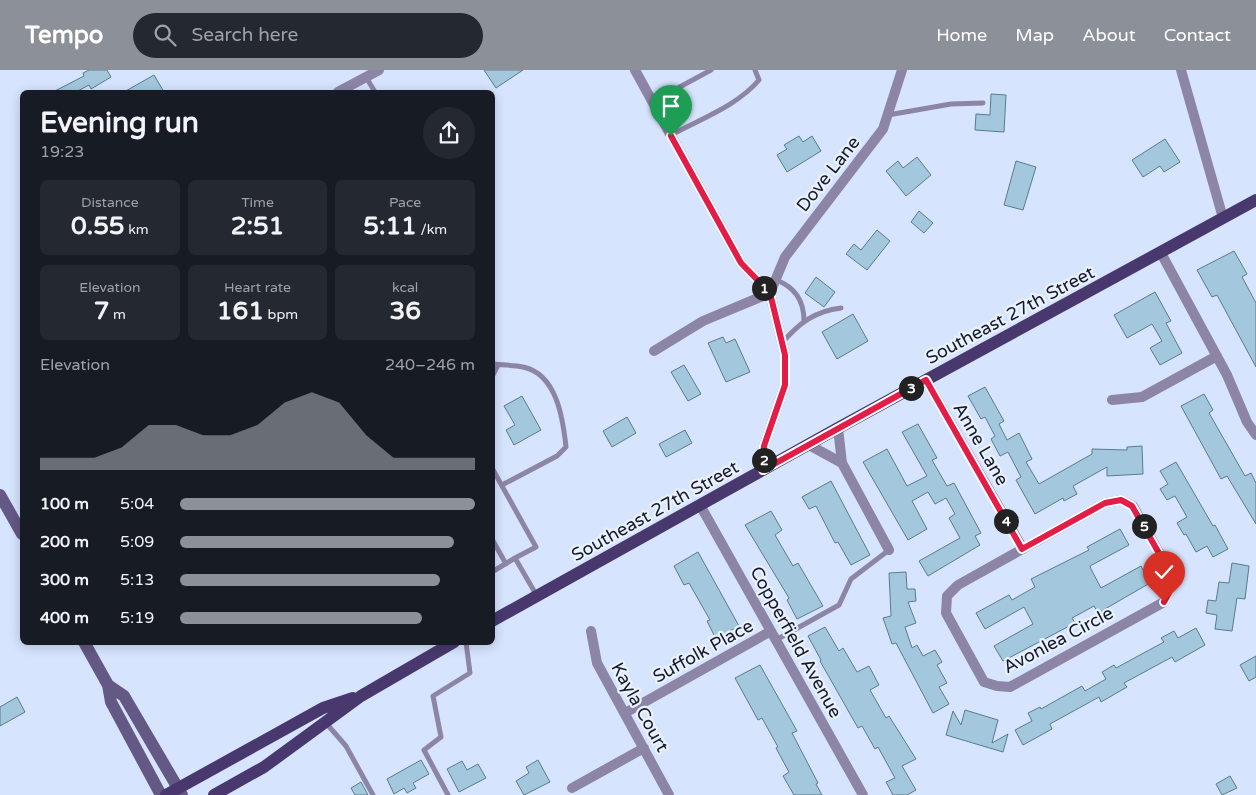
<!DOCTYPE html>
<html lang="en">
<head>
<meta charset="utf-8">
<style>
  body { margin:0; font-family:"Varela Round",sans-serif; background:#242831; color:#f1f3f6; height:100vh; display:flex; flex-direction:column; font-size:19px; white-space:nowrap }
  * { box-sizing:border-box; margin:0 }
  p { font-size:16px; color:#9ea1a6 }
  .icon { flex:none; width:28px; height:28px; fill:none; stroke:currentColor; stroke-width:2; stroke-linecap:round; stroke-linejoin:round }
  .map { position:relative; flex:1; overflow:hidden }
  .side { position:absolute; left:20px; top:20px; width:475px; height:555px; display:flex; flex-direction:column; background:#171b24; border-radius:8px; box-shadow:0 2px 12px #0003 }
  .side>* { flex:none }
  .pin { position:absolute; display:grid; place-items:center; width:42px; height:42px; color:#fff; margin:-51px -21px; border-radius:50% 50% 50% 0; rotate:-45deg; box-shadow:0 0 5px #0007 }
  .pin .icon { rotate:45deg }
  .km { position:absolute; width:25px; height:25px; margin:-12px; border-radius:50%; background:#222; color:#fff; font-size:14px; line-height:25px; text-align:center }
  .round { display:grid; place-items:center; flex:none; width:52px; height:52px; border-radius:26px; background:#242831 }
  .overview { display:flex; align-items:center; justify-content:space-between; height:85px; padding:0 20px }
  h1 { font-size:28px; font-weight:700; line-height:38px }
  .metrics { display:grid; grid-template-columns:repeat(3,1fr); gap:8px; height:85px; padding:5px 20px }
  .metrics div { display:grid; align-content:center; border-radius:8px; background:#242831; text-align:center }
  .metrics b { font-size:25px; font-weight:700 }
  .metrics small { font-size:14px; font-weight:400 }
  .metrics p { font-size:14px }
  .chart { height:140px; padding:10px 20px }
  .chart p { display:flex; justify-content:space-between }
  .chart svg { width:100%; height:90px; margin-top:5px; fill:#8c9099; opacity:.7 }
  ul { padding:0 20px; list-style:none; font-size:16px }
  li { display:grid; grid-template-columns:80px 60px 1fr; align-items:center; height:38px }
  li i { height:12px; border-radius:6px; background:#8c9099 }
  header { display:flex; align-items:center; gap:30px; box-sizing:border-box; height:70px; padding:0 25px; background:#8c9099; color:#fff }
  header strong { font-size:24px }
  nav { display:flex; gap:28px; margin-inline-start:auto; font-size:18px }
  .search { width:350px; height:45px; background:#242831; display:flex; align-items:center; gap:12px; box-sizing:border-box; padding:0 18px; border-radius:28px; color:#9ea1a6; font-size:19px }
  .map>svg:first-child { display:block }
  .building { fill:#a3c8dd; stroke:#597b8e }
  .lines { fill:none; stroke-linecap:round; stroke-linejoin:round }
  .lane { stroke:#8d85a5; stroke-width:5 }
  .street { stroke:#8d85a5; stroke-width:10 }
  .secondary { stroke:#645885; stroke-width:12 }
  .primary { stroke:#48386e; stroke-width:12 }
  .route-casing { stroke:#fff; stroke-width:10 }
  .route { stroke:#e11d48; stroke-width:6 }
  .labels { text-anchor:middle; stroke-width:4.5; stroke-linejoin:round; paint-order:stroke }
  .street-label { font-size:18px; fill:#151a26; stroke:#eaf1fe }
</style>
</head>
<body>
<header>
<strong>Tempo</strong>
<div class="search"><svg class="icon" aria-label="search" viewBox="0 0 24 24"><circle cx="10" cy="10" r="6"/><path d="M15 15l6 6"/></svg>Search here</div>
<nav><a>Home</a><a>Map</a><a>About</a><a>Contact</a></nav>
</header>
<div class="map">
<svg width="1256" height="725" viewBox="0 0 1256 725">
  <rect width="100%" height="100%" fill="#d6e4fe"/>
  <!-- building -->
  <path class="building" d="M 89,0 L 107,0 L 111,7 L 91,19 L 89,15 L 76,22 L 53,22 L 84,6 L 83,3 Z
    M 484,0 L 523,0 L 496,18 Z
    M 154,5 L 164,22 L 124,22 Z
    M 991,24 L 1006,25 L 1004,62 L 975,60 L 976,44 L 990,45 Z
    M 799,66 L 803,72 L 812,66 L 821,81 L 787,102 L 777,85 L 787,79 L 784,75 Z
    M 1165,69 L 1180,92 L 1164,102 L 1160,96 L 1143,107 L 1132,90 Z
    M 917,87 L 931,105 L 906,126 L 886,101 L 898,91 L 903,98 Z
    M 1016,91 L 1036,97 L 1023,140 L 1004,135 Z
    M 919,141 L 933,153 L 924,163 L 911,152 Z
    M 877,160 L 890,171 L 867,200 L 846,184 L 854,174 L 861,180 Z
    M 1234,181 L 1247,204 L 1242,207 L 1256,233 L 1256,297 L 1217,225 L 1212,227 L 1197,200 Z
    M 816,207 L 835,222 L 824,237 L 805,223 Z
    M 1155,222 L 1171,251 L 1166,253 L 1182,283 L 1160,295 L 1150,278 L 1162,271 L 1152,254 L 1127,268 L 1114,245 Z
    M 853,244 L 868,271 L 837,289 L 822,262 Z
    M 723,267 L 726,273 L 735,269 L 750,302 L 726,312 L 708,273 Z
    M 684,295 L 701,324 L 688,331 L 671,302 Z
    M 985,317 L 1004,351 L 999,354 L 1007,370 L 1019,363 L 1032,389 L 1026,392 L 1039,414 L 1092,384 L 1092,379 L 1127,380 L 1127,377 L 1142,376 L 1143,404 L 1107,406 L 1107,397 L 1073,416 L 1077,424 L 1064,431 L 1063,428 L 1035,444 L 1016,410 L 1021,407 L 1008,382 L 1000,386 L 991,369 L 995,366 L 985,347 L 981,349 L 968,326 Z
    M 1204,324 L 1213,340 L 1209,343 L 1245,406 L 1251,403 L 1256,413 L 1256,454 L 1227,406 L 1221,409 L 1181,336 Z
    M 522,326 L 541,360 L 514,375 L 506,360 L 515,355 L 504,336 Z
    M 627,347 L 636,363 L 612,377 L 603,361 Z
    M 918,354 L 937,388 L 932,390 L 947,416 L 954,413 L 981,463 L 975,466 L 980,475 L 928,506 L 919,491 L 960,468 L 949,448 L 955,444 L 946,428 L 935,434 L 928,422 L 912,431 L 927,459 L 908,470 L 863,392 L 887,379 L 907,416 L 927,406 L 902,362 Z
    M 685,360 L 692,373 L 666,387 L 659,374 Z
    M 1176,392 L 1213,456 L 1215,455 L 1228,479 L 1213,487 L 1207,476 L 1196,482 L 1186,464 L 1184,465 L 1177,453 L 1187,447 L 1175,426 L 1167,430 L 1160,419 L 1168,414 L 1160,401 Z
    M 831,411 L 870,485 L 851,495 L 838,472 L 835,473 L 816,436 L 809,439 L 802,427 Z
    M 771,441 L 782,460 L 775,465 L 793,496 L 798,493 L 823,536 L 797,549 L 787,530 L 789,528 L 745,455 Z
    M 1120,459 L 1129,475 L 1090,496 L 1091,499 L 1101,518 L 1141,496 L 1150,513 L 1098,543 L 1094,536 L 1072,548 L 1075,553 L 1003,591 L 994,576 L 1033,554 L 1024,537 L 985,559 L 976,543 L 1009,525 L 1012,530 L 1035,517 L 1031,509 L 1089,480 L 1087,477 Z
    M 698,482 L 739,556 L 716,569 L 707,551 L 710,550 L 689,513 L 684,515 L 674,496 Z
    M 1232,493 L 1249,496 L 1245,529 L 1237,528 L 1232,561 L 1215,559 L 1217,545 L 1206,543 L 1208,530 L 1216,531 L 1219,512 L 1229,513 Z
    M 906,502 L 907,519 L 915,519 L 916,531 L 908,532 L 916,553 L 905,557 L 912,578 L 917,575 L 923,586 L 935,580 L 942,592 L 937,595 L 947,613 L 939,617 L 949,634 L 933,643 L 896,573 L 892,574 L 883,548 L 891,546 L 889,503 Z
    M 825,557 L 839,581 L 843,578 L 857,602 L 869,596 L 879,615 L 870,620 L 886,648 L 889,646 L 916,689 L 902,696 L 916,720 L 907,725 L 893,725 L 886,712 L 895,708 L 878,677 L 875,679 L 862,656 L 858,658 L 820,591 L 821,590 L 808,566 Z
    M 1196,558 L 1205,575 L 1175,592 L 1172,587 L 1124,613 L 1127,617 L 1101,632 L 1099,627 L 1050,654 L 1052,659 L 1023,675 L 1015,660 L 1032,651 L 1028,643 L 1040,637 L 1041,639 L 1082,616 L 1085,621 L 1106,609 L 1102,602 L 1114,595 L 1116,598 L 1164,572 L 1161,568 L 1174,561 L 1178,568 Z
    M 1256,586 L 1256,607 L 1249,611 L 1240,595 Z
    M 760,595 L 797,661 L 792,663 L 818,713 L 816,714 L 822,725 L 794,725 L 783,706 L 789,702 L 776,678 L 778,677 L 762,648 L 758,650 L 735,608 Z
    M 17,627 L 25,642 L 0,656 L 0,637 Z
    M 965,640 L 998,650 L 992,673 L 1008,664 L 1003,682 L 946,665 L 953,641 L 961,655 Z
    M 421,690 L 429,704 L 413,713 L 416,718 L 407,723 L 404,718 L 394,724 L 387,709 Z
    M 538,690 L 550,712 L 524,725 L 516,711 L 529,703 L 526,697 Z
    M 462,691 L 467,700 L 478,694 L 486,708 L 459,722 L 447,699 Z
    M 1230,706 L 1237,718 L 1222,725 L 1216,714 Z
    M 361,712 L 368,725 L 355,725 L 351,718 Z"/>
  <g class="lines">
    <!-- lane -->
    <path class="lane" d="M 366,7 L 375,22
      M 652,32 L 711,0
      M 888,45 L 951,34 L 983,33
      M 671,65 C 700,49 737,36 759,10 L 755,0
      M 776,210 C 795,217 804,231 804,251
      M 782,273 C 799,253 815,241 841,238
      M 492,294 C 503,295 513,295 523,297 C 557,304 563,349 566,377 L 557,386 L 502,415
      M 492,307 L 498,295
      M 492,398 L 536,477 L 515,488
      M 492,469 L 506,494
      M 492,502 L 515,488 L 537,526
      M 776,570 L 839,535 L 851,509 L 889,480
      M 326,653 L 346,676 L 373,725
      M 448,725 L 424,680 L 441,667 L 433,626 L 470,603 L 466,572"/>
    <!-- street -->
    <path class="street" d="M 635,0 L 741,193 L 770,223 L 785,285 L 785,315 L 764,376 L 763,400
      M 1181,0 L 1223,148
      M 338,22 L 379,0
      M 1161,183 L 1227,305 L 1247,352 L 1256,365
      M 654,281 L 703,251 L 770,223 L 785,187 L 883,59 L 902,0
      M 926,310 L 1023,479
      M 1112,330 L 1142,327 L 1217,286
      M 838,358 L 842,393 L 889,480
      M 809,375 L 842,393
      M 1121,430 L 1133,436 L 1172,506 L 1171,519 L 1164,532 L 1010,617 L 997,616 L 984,612 L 946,543 L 947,526 L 958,515 L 1105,433 Z
      M 700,435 L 863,725
      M 591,561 L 597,593 L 669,725
      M 625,643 L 771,561
      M 572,718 L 644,678"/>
    <!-- secondary -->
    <path class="secondary" d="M 0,425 L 22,464
      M 84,572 L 108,615 L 111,632 L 161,725
      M 108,615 L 124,626 L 182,725"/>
    <!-- primary -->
    <path class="primary" d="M 492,551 L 838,358 L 1256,130
      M 166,725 L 323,638 L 353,628
      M 214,725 L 264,697 L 361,626 L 454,572"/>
  </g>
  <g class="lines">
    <!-- route casing -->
    <g class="route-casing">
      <path id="route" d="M 671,66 L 741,193 L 770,223 L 785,285 L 785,315 L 764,376 L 763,400 L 926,310 L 1022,479 L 1105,433 L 1121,430 L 1132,436 L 1172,506 L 1171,519 L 1164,532"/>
    </g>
    <!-- route -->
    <use href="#route" class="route"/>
  </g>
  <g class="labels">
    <!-- street labels -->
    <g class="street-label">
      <text transform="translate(828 104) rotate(-52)" y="6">Dove Lane</text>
      <text transform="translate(1010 245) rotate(-28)" y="6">Southeast 27th Street</text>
      <text transform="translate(981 374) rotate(60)" y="6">Anne Lane</text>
      <text transform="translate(655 441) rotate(-29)" y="6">Southeast 27th Street</text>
      <text transform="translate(1058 570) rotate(-28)" y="6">Avonlea Circle</text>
      <text transform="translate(796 572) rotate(61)" y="6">Copperfield Avenue</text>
      <text transform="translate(703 581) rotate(-29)" y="6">Suffolk Place</text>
      <text transform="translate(640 637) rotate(61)" y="6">Kayla Court</text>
    </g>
  </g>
</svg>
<div class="pin" style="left:671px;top:66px;background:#1e9e55"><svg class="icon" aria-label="arrive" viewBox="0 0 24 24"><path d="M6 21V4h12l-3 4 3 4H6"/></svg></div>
<div class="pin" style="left:1164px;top:532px;background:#d93025"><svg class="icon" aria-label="check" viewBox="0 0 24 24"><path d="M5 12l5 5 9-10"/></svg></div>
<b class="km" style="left:764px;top:218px">1</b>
<b class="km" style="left:764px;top:390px">2</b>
<b class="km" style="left:911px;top:318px">3</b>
<b class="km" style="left:1006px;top:451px">4</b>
<b class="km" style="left:1144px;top:456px">5</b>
<section class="side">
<div class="overview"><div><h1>Evening run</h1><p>19:23</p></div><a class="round"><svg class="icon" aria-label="share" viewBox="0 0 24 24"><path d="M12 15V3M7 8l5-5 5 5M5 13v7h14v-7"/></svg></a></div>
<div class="metrics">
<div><p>Distance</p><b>0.55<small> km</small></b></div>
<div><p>Time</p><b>2:51</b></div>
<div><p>Pace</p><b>5:11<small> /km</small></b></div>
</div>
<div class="metrics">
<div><p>Elevation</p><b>7<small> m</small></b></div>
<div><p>Heart rate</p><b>161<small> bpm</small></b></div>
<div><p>kcal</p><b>36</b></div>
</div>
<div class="chart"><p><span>Elevation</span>240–246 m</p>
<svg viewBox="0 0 160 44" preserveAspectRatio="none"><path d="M0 44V38L10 38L20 38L30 33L40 22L50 22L60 27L70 27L80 22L90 11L100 6L110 11L120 27L130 38L140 38L150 38L160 38V44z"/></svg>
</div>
<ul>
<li><b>100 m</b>5:04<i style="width:100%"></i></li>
<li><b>200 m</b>5:09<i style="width:93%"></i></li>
<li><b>300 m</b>5:13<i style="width:88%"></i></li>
<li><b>400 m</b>5:19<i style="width:82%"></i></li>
</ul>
</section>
</div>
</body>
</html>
